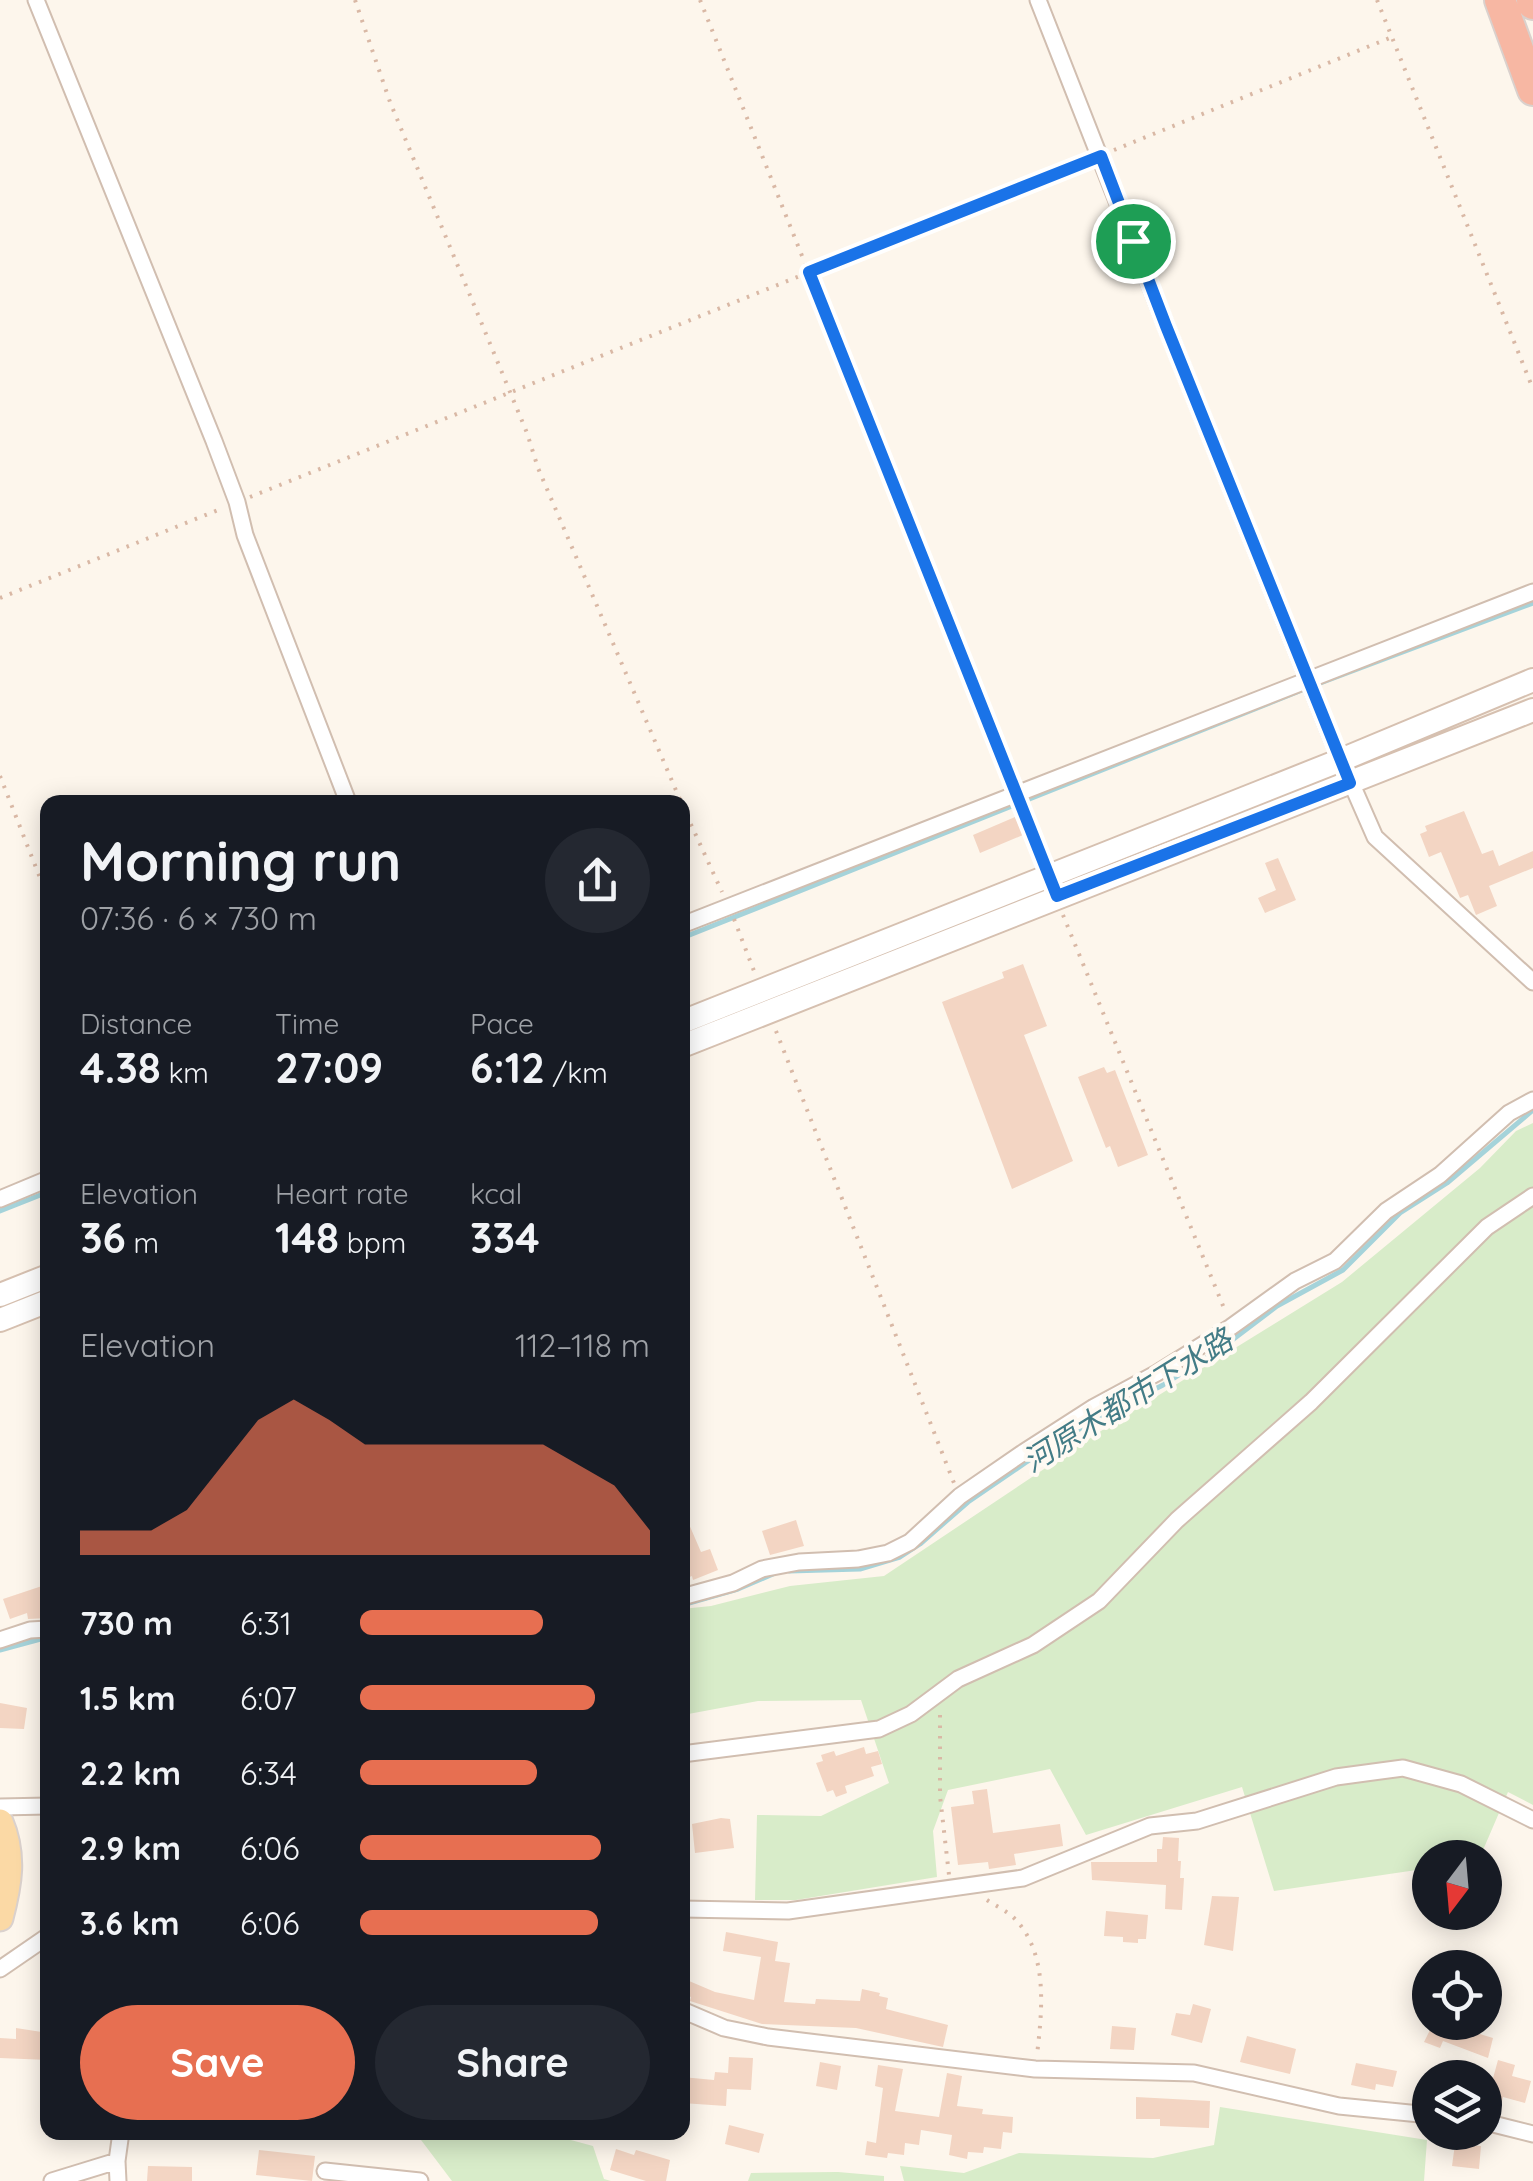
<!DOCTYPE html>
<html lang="en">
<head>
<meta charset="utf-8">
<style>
  body { margin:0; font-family:Quicksand,"Noto Sans JP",sans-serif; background:#242831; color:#f1f3f6; height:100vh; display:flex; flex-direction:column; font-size:38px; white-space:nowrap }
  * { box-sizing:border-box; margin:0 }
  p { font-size:32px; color:#9ea1a6 }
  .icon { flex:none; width:55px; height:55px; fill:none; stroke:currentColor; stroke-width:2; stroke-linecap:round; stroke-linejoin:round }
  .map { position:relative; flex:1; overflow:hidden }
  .drawer { position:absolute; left:40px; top:795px; width:650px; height:1345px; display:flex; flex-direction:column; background:#171b24; border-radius:20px; box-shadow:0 5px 25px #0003 }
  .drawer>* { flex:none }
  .needle { width:65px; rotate:196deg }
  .tools { position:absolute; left:1412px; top:1840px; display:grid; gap:20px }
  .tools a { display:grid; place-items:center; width:90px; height:90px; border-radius:50%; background:#171b24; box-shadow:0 5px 25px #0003; font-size:50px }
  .pin { position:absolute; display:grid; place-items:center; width:85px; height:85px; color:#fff; margin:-42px; border:5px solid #fff; border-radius:50%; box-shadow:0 2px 10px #0007 }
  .round { display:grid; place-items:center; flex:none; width:105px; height:105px; border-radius:52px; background:#242831 }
  .headline { display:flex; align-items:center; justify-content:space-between; height:170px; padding:0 40px }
  h1 { font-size:55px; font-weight:700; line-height:75px }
  .stats { display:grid; grid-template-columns:repeat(3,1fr); gap:15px; height:170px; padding:10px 40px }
  .stats div { display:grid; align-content:center }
  .stats b { font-size:42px; font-weight:700 }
  .stats small { font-size:28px; font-weight:400 }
  .stats p { font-size:28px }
  .chart { height:280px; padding:20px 40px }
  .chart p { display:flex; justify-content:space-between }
  .chart svg { width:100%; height:180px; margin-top:10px; fill:#e76f51; opacity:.7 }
  .action { display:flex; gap:20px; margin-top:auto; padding:20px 40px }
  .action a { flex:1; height:115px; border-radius:60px; background:#e76f51; color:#fff; font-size:40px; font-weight:700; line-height:115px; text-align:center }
  .action a+a { background:#242831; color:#f1f3f6 }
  ul { padding:0 40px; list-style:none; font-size:32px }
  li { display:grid; grid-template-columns:160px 120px 1fr; align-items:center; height:75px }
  li i { height:25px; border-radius:12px; background:#e76f51 }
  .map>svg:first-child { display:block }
  .green { fill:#d8ecc9 }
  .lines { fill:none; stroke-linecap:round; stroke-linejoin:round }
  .stream { stroke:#a5d3da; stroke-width:5 }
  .building { fill:#f3d5c3 }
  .street-casing { stroke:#d1beb0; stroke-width:19 }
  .secondary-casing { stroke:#d6c0b0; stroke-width:26 }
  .primary-casing { stroke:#dad1cd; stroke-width:29 }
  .highway-casing { stroke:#dad1cd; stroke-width:34 }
  .path { stroke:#d9b8a5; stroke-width:4; stroke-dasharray:2.5 8; stroke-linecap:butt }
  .street { stroke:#fff; stroke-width:15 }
  .secondary { stroke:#fff; stroke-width:22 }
  .primary { stroke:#fbd9a5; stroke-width:25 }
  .highway { stroke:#f7b7a3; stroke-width:30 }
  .route-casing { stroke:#fff; stroke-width:20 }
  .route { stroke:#1a73e8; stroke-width:12 }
  .labels { text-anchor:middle; stroke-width:8; stroke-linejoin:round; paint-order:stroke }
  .water-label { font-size:30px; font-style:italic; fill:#437c86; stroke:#fffaf3 }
</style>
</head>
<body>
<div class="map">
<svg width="1533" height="2181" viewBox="0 0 1533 2181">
  <rect width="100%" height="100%" fill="#fdf6ec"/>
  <!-- green -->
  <path class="green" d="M 1533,1123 L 1533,1805 L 1508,1792 L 1480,1857 L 1430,1858 L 1430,1868 L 1274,1891 L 1242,1787 L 1086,1835 L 1050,1769 L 948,1790 L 933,1831 L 937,1877 L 796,1900 L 755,1900 L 757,1815 L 821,1816 L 889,1783 L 861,1700 L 758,1701 L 683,1715 L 682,1609 L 711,1606 L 790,1586 L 884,1576 L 1104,1429 L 1342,1282 L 1480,1168 L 1516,1131 Z
    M 1220,2107 L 1427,2140 L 1424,2181 L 904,2181 L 900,2166 L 964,2173 L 1019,2153 L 1153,2158 L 1214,2145 Z
    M 421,2133 L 545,2133 L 593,2146 L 604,2179 L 611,2181 L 452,2181 L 418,2136 Z
    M 838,2172 L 884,2176 L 884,2181 L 748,2181 L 751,2173 Z"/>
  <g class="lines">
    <!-- stream -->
    <path class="stream" d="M 682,938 L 1307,688 L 1533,603
      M 0,1211 L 48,1192
      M 789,1571 L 860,1569 L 900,1557 L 920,1544 L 968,1502 L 1025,1463 L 1094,1420 L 1163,1385 L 1219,1350 L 1277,1306 L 1343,1270 L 1400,1213 L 1447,1183 L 1533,1110
      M 682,1605 L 738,1589 L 773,1574
      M 0,1650 L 48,1637"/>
  </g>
  <!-- building -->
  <path class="building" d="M 1464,811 L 1482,854 L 1493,850 L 1499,866 L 1533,851 L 1533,868 L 1489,886 L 1497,906 L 1476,915 L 1468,895 L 1460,898 L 1441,852 L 1429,857 L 1420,834 L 1427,831 L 1425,826 Z
    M 1015,817 L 1023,835 L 980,853 L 973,835 Z
    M 1278,858 L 1296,900 L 1265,913 L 1258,898 L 1276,890 L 1265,863 Z
    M 1023,964 L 1047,1026 L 1024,1035 L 1073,1161 L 1012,1189 L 942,1002 L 1004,978 L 1002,972 Z
    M 1104,1067 L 1107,1073 L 1115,1070 L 1148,1155 L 1118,1167 L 1110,1146 L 1106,1148 L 1078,1077 Z
    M 682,1508 L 701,1552 L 710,1549 L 718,1570 L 693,1580 L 692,1576 L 682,1580 Z
    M 796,1520 L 804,1546 L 770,1555 L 762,1531 Z
    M 48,1584 L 48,1618 L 28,1619 L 27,1613 L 10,1619 L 3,1599 Z
    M 0,1703 L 27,1708 L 24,1729 L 0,1728 Z
    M 864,1747 L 866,1754 L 878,1751 L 882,1764 L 871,1767 L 874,1776 L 845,1786 L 847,1793 L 836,1797 L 833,1790 L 827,1792 L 816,1763 L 823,1761 L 821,1755 L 834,1751 L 836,1756 Z
    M 987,1789 L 993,1833 L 1060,1824 L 1063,1846 L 1014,1854 L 1016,1865 L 989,1869 L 988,1862 L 958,1865 L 951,1807 L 974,1804 L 972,1791 Z
    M 721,1818 L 730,1819 L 734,1848 L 695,1853 L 692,1824 Z
    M 1163,1837 L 1179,1838 L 1178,1861 L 1181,1861 L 1180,1878 L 1184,1878 L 1182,1910 L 1165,1909 L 1166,1885 L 1092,1880 L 1091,1862 L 1157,1862 L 1157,1849 L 1162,1849 Z
    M 1212,1896 L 1239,1897 L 1233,1951 L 1204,1945 Z
    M 1106,1911 L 1148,1915 L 1146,1939 L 1138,1939 L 1138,1943 L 1123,1942 L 1123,1937 L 1104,1936 Z
    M 726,1932 L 778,1942 L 775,1961 L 790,1963 L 784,2002 L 815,2004 L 816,1999 L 860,2001 L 862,1989 L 880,1993 L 879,1996 L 888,1998 L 886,2009 L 948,2025 L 943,2047 L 856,2028 L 762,2024 L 690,2001 L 691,1997 L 682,1994 L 682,1978 L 715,1992 L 754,2000 L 761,1957 L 723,1951 Z
    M 1193,2004 L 1211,2009 L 1202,2043 L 1171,2035 L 1176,2013 L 1190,2015 Z
    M 1434,2022 L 1452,2022 L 1460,2028 L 1493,2038 L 1488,2058 L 1443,2041 L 1440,2048 L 1424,2042 Z
    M 1112,2026 L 1136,2028 L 1134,2050 L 1110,2049 Z
    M 16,2028 L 48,2033 L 48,2060 L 0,2058 L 0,2038 L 16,2039 Z
    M 1247,2036 L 1296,2049 L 1290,2074 L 1240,2062 Z
    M 729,2057 L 753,2058 L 751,2090 L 727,2089 L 726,2106 L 682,2103 L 682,2077 L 714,2080 L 715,2072 L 728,2073 Z
    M 1498,2060 L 1515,2065 L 1512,2076 L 1531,2081 L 1525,2103 L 1503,2097 L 1499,2113 L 1485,2109 L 1485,2092 L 1489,2093 Z
    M 820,2062 L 841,2066 L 837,2090 L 816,2086 Z
    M 1356,2063 L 1397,2071 L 1393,2087 L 1376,2084 L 1375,2090 L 1351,2085 Z
    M 878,2065 L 903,2069 L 895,2111 L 939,2117 L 947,2073 L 962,2076 L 957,2106 L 983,2109 L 982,2114 L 1013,2117 L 1012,2133 L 1003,2132 L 1001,2149 L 984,2147 L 983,2153 L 968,2152 L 967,2159 L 949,2155 L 952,2135 L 921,2130 L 919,2145 L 905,2143 L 904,2155 L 888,2153 L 887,2158 L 865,2155 L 867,2141 L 876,2143 L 883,2088 L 875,2086 Z
    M 1136,2097 L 1210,2101 L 1209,2128 L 1160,2126 L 1160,2119 L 1136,2119 Z
    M 729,2125 L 764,2134 L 759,2153 L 725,2144 Z
    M 1455,2144 L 1481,2146 L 1479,2169 L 1452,2166 Z
    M 616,2149 L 634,2155 L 636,2150 L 670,2160 L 666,2181 L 646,2181 L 610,2170 Z
    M 259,2150 L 315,2156 L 312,2181 L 256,2175 Z
    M 148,2166 L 192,2167 L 192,2181 L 147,2181 Z"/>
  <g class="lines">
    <!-- street casing -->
    <g class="street-casing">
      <path id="street" d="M 36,0 L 214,441 L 237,502 L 245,535 L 348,802
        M 1038,0 L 1166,326 L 1332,739 L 1375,837 L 1533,982
        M 682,925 L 1533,592
        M 0,1199 L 48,1179
        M 682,1597 L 733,1583 L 762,1569 L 799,1562 L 858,1559 L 888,1553 L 910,1542 L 960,1496 L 1024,1452 L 1094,1407 L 1157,1373 L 1231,1327 L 1295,1281 L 1335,1261 L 1386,1211 L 1440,1175 L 1509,1113 L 1533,1100
        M 0,1640 L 30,1630 L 48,1629
        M 682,1754 L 879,1729 L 911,1714 L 958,1679 L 1033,1645 L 1099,1601 L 1177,1520 L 1311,1402 L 1487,1227 L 1533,1196
        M 0,1807 L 48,1806
        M 682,1909 L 788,1911 L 1023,1878 L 1150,1826 L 1197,1821 L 1336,1777 L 1403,1768 L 1461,1784 L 1533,1820
        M 0,1969 L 48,1936
        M 682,2010 L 724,2028 L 768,2037 L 1035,2069 L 1194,2073 L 1339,2106 L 1430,2115
        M 1485,2122 L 1533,2134
        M 325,2171 L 420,2181
        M 52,2181 L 117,2161
        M 118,2181 L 117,2161 L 121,2132"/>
    </g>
    <!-- secondary casing -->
    <g class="secondary-casing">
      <path id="secondary" d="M 682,1022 L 1341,760 L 1533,680
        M 682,1046 L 1533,710
        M 0,1295 L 48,1276
        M 0,1320 L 48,1301"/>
    </g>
    <!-- primary casing -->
    <g class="primary-casing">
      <path id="primary" d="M 0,1822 C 14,1855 9,1884 0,1918"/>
    </g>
    <!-- highway casing -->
    <g class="highway-casing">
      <path id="highway" d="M 1500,0 L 1533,90
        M 1532,0 L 1533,4"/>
    </g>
    <!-- path -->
    <path class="path" d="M 355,0 L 390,102 L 527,433 L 538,468 L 681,802
      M 700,0 L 1011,780
      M 1377,0 L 1533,389
      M 1114,150 L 1392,37
      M 250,497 L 1086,161
      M 0,598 L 223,508
      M 0,776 L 48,898
      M 682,805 L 722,892
      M 1022,807 L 1042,859
      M 1063,915 L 1226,1313
      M 734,919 L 754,971
      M 776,1031 L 954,1483
      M 940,1715 L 940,1796 L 949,1875
      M 987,1900 C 996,1906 1007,1911 1014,1918 C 1049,1953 1042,2011 1037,2055"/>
    <!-- street -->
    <use href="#street" class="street"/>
    <!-- secondary -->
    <use href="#secondary" class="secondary"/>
    <!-- primary -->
    <use href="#primary" class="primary"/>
    <!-- highway -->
    <use href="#highway" class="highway"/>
  </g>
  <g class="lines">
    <!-- route casing -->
    <g class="route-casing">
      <path id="route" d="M 1101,156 L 1166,326 L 1350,783 L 1057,896 L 809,272 Z"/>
    </g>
    <!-- route -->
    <use href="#route" class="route"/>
  </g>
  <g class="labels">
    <!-- water labels -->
    <g class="water-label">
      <text transform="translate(1128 1401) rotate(-32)" y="10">河原木都市下水路</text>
    </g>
  </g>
</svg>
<div class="tools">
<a><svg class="needle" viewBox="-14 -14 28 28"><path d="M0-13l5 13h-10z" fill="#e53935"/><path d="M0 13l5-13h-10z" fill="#9ea1a6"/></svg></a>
<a><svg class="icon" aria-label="locate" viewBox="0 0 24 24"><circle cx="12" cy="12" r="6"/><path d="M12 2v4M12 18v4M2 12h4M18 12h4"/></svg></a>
<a><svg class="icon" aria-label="layers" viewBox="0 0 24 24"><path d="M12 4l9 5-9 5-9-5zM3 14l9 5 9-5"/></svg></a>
</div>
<div class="pin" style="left:1133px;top:241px;background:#1e9e55"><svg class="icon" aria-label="arrive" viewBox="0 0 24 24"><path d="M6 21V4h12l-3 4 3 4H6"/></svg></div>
<section class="drawer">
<div class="headline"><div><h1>Morning run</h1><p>07:36 · 6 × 730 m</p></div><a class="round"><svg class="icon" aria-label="share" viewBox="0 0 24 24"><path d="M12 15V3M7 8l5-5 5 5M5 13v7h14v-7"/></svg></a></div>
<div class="stats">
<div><p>Distance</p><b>4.38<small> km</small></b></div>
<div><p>Time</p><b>27:09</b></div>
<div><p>Pace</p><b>6:12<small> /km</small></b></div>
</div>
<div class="stats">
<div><p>Elevation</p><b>36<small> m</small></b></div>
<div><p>Heart rate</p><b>148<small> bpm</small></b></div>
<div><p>kcal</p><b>334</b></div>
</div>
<div class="chart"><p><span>Elevation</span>112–118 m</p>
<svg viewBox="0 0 160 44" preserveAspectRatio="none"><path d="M0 44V38L10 38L20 38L30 33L40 22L50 11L60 6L70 11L80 17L90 17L100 17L110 17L120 17L130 17L140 22L150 27L160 38V44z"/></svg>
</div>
<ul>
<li><b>730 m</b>6:31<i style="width:63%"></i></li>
<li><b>1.5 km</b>6:07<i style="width:81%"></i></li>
<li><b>2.2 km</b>6:34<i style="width:61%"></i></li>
<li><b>2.9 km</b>6:06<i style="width:83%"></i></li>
<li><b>3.6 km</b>6:06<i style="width:82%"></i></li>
</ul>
<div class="action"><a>Save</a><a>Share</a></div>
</section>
</div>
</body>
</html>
